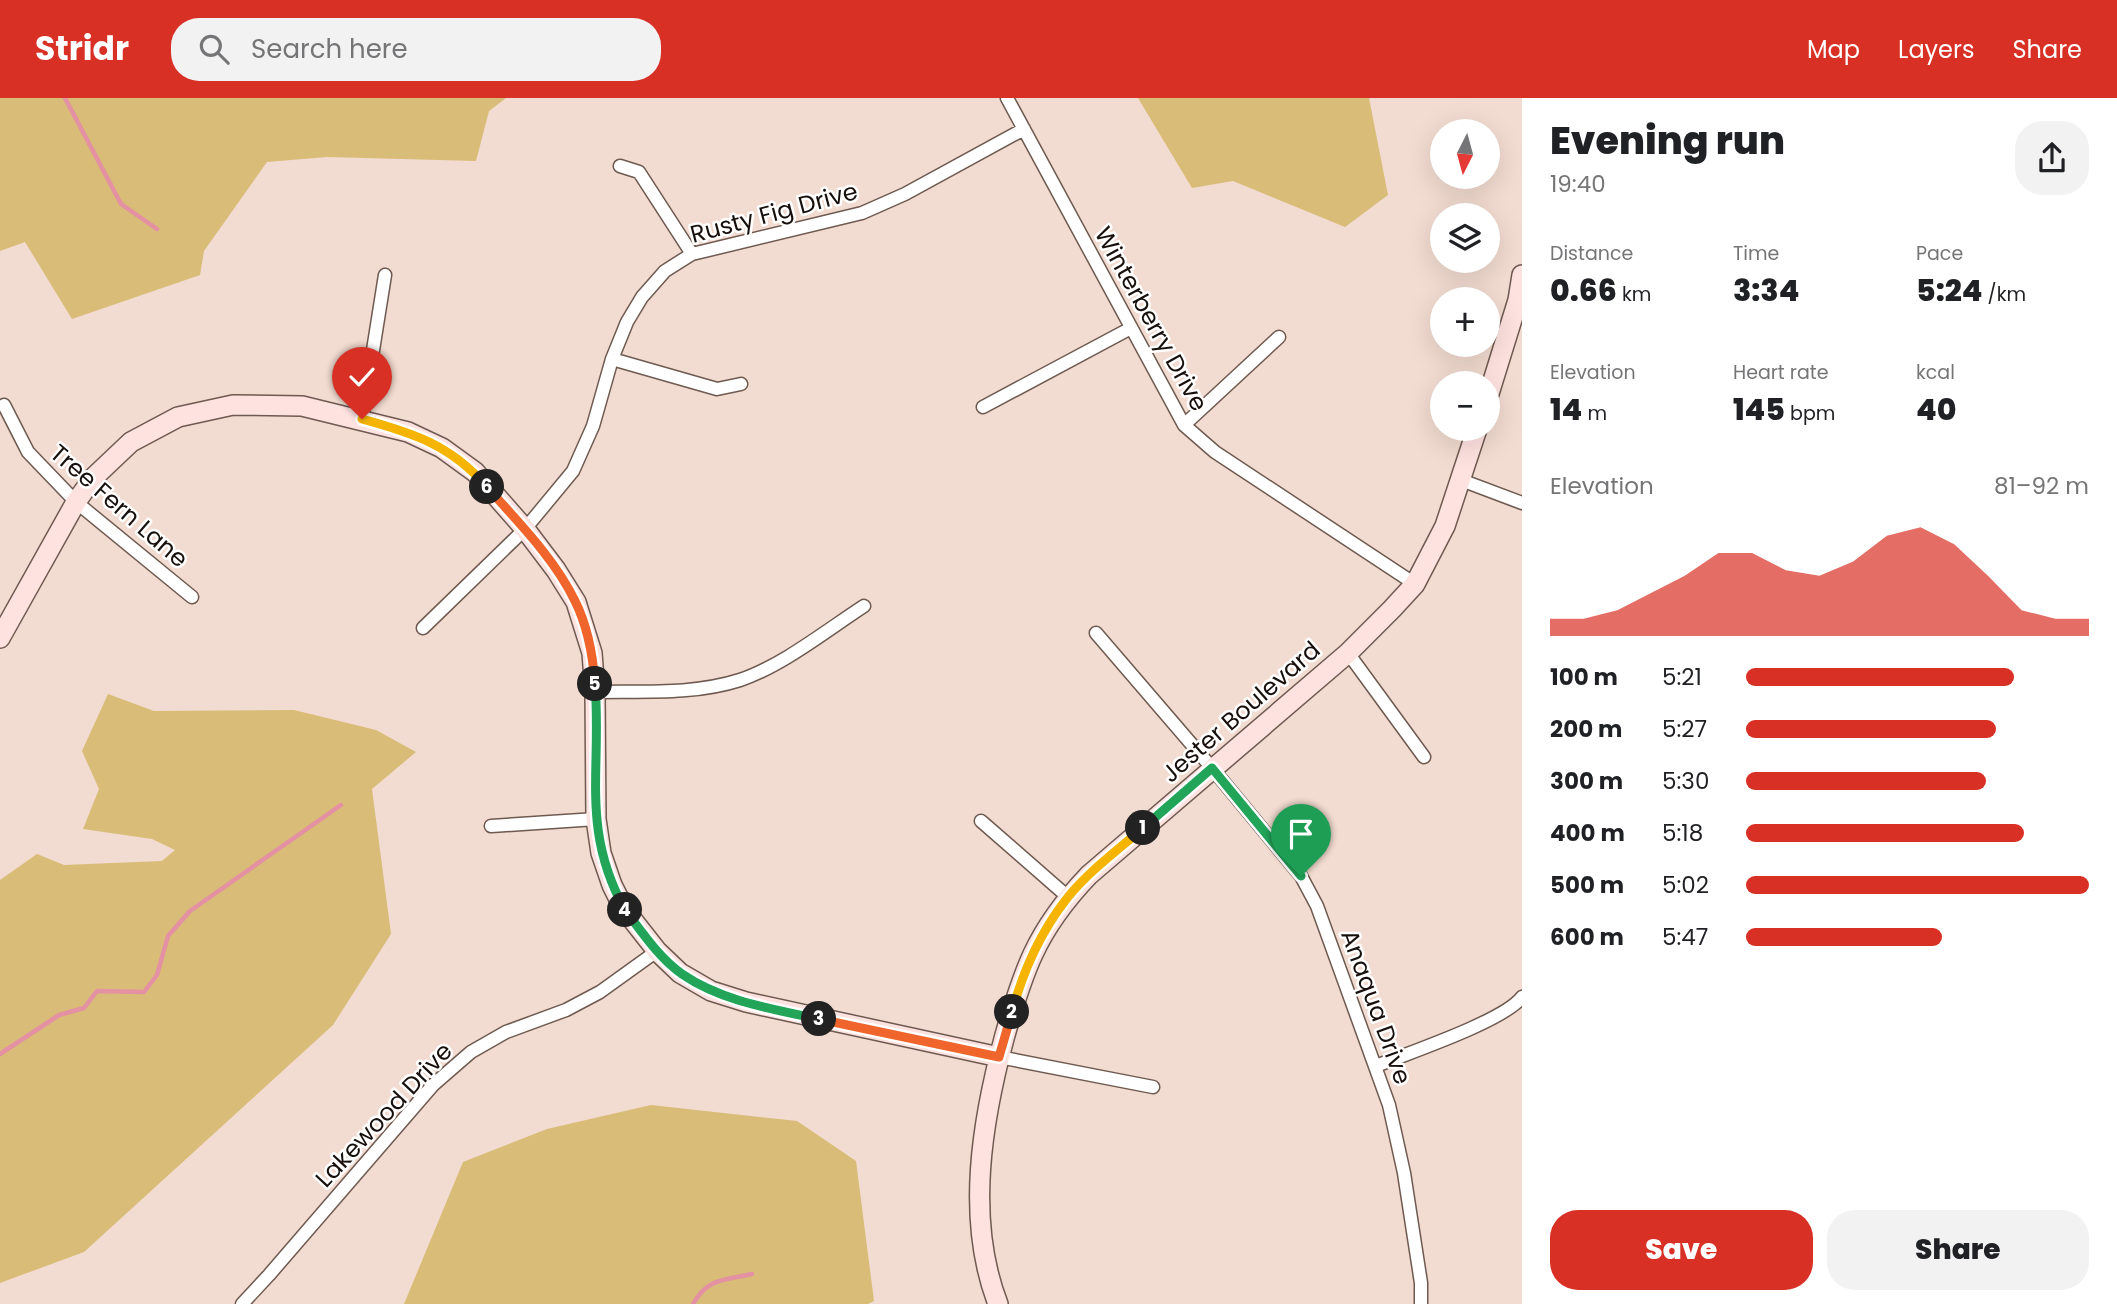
<!DOCTYPE html>
<html lang="en">
<head>
<meta charset="utf-8">
<style>
  body { margin:0; font-family:Poppins,sans-serif; background:#f2f2f2; color:#202124; height:100vh; display:flex; flex-direction:column; font-size:26px; white-space:nowrap }
  * { box-sizing:border-box; margin:0 }
  p { font-size:23px; color:#757577 }
  .icon { flex:none; width:38px; height:38px; fill:none; stroke:currentColor; stroke-width:2; stroke-linecap:round; stroke-linejoin:round }
  .map { position:relative; flex:1; overflow:hidden }
  .drawer { display:flex; flex-direction:column; background:#fff; width:595px }
  .drawer>* { flex:none }
  .needle { width:46px; rotate:186deg }
  .fabs { position:absolute; left:1430px; top:21px; display:grid; gap:14px }
  .fabs a { display:grid; place-items:center; width:70px; height:70px; border-radius:50%; background:#fff; box-shadow:0 7px 28px #0002; font-size:35px }
  .pin { position:absolute; display:grid; place-items:center; width:60px; height:60px; color:#fff; margin:-72px -30px; border-radius:50% 50% 50% 0; rotate:-45deg; box-shadow:0 0 7px #0007 }
  .pin .icon { rotate:45deg }
  .km { position:absolute; width:35px; height:35px; margin:-18px; border-radius:50%; background:#222; color:#fff; font-size:19px; line-height:35px; text-align:center }
  .round { display:grid; place-items:center; flex:none; width:74px; height:74px; border-radius:28px; background:#f2f2f2 }
  .overview { display:flex; align-items:center; justify-content:space-between; height:119px; padding:0 28px }
  h1 { font-size:38px; font-weight:800; line-height:52px }
  .metrics { display:grid; grid-template-columns:repeat(3,1fr); gap:10px; height:119px; padding:7px 28px }
  .metrics div { display:grid; align-content:center }
  .metrics b { font-size:30px; font-weight:800 }
  .metrics small { font-size:19px; font-weight:400 }
  .metrics p { font-size:19px }
  .chart { height:196px; padding:14px 28px }
  .chart p { display:flex; justify-content:space-between }
  .chart svg { width:100%; height:126px; margin-top:7px; fill:#d93025; opacity:.7 }
  .primary-button { display:flex; gap:14px; margin-top:auto; padding:14px 28px }
  .primary-button a { flex:1; height:80px; border-radius:28px; background:#d93025; color:#fff; font-size:28px; font-weight:800; line-height:80px; text-align:center }
  .primary-button a+a { background:#f2f2f2; color:#202124 }
  ul { padding:0 28px; list-style:none; font-size:23px }
  li { display:grid; grid-template-columns:112px 84px 1fr; align-items:center; height:52px }
  li i { height:18px; border-radius:9px; background:#d93025 }
  header { display:flex; align-items:center; gap:42px; box-sizing:border-box; height:98px; padding:0 35px; background:#d93025; color:#fff }
  header strong { font-size:33px }
  nav { display:flex; gap:38px; margin-inline-start:auto; font-size:24px }
  .search { width:490px; height:63px; background:#f2f2f2; display:flex; align-items:center; gap:18px; box-sizing:border-box; padding:0 24px; border-radius:28px; color:#757577; font-size:26px }
  main { display:flex; flex:1; min-height:0 }
  .map>svg:first-child { display:block }
  .green { fill:#d9bc77 }
  .lines { fill:none; stroke-linecap:round; stroke-linejoin:round }
  .stream { stroke:#e391a3; stroke-width:4.5 }
  .street-casing { stroke:#6e5a50; stroke-width:15 }
  .secondary-casing { stroke:#6e5a50; stroke-width:22 }
  .street { stroke:#fff; stroke-width:12 }
  .secondary { stroke:#fee2e0; stroke-width:19 }
  .split-1-casing { stroke:#fff; stroke-width:14 }
  .split-2-casing { stroke:#fff; stroke-width:14 }
  .split-3-casing { stroke:#fff; stroke-width:14 }
  .split-4-casing { stroke:#fff; stroke-width:14 }
  .split-5-casing { stroke:#fff; stroke-width:14 }
  .split-6-casing { stroke:#fff; stroke-width:14 }
  .split-7-casing { stroke:#fff; stroke-width:14 }
  .split-1 { stroke:#22a559; stroke-width:9 }
  .split-2 { stroke:#f5b400; stroke-width:9 }
  .split-3 { stroke:#f0652b; stroke-width:9 }
  .split-4 { stroke:#22a559; stroke-width:9 }
  .split-5 { stroke:#22a559; stroke-width:9 }
  .split-6 { stroke:#f0652b; stroke-width:9 }
  .split-7 { stroke:#f5b400; stroke-width:9 }
  .labels { text-anchor:middle; stroke-width:5; stroke-linejoin:round; paint-order:stroke }
  .street-label { font-size:24px; fill:#170f0b; stroke:#fff }
</style>
</head>
<body>
<header>
<strong>Stridr</strong>
<div class="search"><svg class="icon" aria-label="search" viewBox="0 0 24 24"><circle cx="10" cy="10" r="6"/><path d="M15 15l6 6"/></svg>Search here</div>
<nav><a>Map</a><a>Layers</a><a>Share</a></nav>
</header>
<main>
<div class="map">
<svg width="1522" height="1206" viewBox="0 0 1522 1206">
  <rect width="100%" height="100%" fill="#f2dbd0"/>
  <!-- green -->
  <path class="green" d="M 0,0 L 506,0 L 489,13 L 476,63 L 327,59 L 267,64 L 204,153 L 200,177 L 72,221 L 25,144 L 0,153 Z
    M 1138,0 L 1369,0 L 1388,97 L 1345,129 L 1233,83 L 1192,90 Z
    M 108,596 L 154,613 L 294,612 L 376,632 L 416,654 L 372,691 L 391,836 L 333,927 L 84,1154 L 0,1185 L 0,782 L 37,756 L 64,767 L 162,763 L 175,752 L 152,741 L 83,731 L 99,691 L 82,653 Z
    M 651,1007 L 797,1023 L 856,1063 L 874,1203 L 868,1206 L 404,1206 L 463,1064 L 547,1031 Z"/>
  <g class="lines">
    <!-- stream -->
    <path class="stream" d="M 65,0 L 121,106 L 157,131
      M 0,956 L 59,917 L 84,910 L 97,893 L 144,894 L 157,877 L 168,838 L 190,813 L 341,707
      M 693,1206 C 707,1180 725,1182 752,1176"/>
    <!-- street casing -->
    <g class="street-casing">
      <path id="street" d="M 1007,0 L 1184,327 L 1215,354 L 1415,486
        M 620,68 L 639,74 L 692,156
        M 612,261 L 717,291 L 741,286
        M 4,307 L 28,354 L 76,404 L 192,499
        M 983,309 L 1131,230
        M 362,321 L 385,177
        M 1184,327 L 1279,239
        M 1461,382 L 1522,405
        M 423,530 L 525,431 L 573,373 L 593,328 L 612,261 L 627,224 L 642,199 L 665,173 L 692,156 L 862,115 L 905,96 L 1024,31
        M 1096,535 L 1212,670 L 1301,778 L 1317,808 L 1389,1007 L 1404,1075 L 1421,1185 L 1421,1206
        M 1348,555 L 1424,659
        M 595,594 C 643,593 693,597 740,582 C 782,568 827,532 864,508
        M 981,723 L 1068,799
        M 491,728 L 596,721
        M 999,959 L 1153,989
        M 1376,968 C 1408,955 1504,923 1522,899
        M 242,1206 L 269,1177 L 433,987 L 471,954 L 506,934 L 566,912 L 600,894 L 657,853"/>
    </g>
    <!-- secondary casing -->
    <g class="secondary-casing">
      <path id="secondary" d="M 1488,299 L 1518,202 L 1522,177
        M 0,540 L 76,404 L 93,380 L 131,344 L 178,319 L 233,307 L 302,308 L 408,334 L 442,350 L 475,374 L 525,431 L 556,472 L 576,504 L 592,555 L 595,594 L 596,721 L 601,755 L 612,787 L 624,811 L 657,853 L 680,875 L 711,893 L 746,904 L 999,959
        M 998,1206 C 965,1121 982,1022 1005,937 C 1013,909 1021,882 1033,856 C 1047,826 1066,801 1089,777 L 1348,555 L 1392,511 L 1415,486 L 1445,428 L 1477,331"/>
    </g>
    <!-- street -->
    <use href="#street" class="street"/>
    <!-- secondary -->
    <use href="#secondary" class="secondary"/>
  </g>
  <g class="lines">
    <!-- split-1 casing -->
    <g class="split-1-casing">
      <path id="split-1" d="M 1143,730 L 1212,670 L 1301,778"/>
    </g>
    <!-- split-2 casing -->
    <g class="split-2-casing">
      <path id="split-2" d="M 1012,914 C 1023,873 1041,833 1068,799 C 1089,773 1118,752 1143,730"/>
    </g>
    <!-- split-3 casing -->
    <g class="split-3-casing">
      <path id="split-3" d="M 819,921 L 999,959 L 1012,914"/>
    </g>
    <!-- split-4 casing -->
    <g class="split-4-casing">
      <path id="split-4" d="M 625,812 C 642,834 659,860 682,876 C 721,903 772,911 819,921"/>
    </g>
    <!-- split-5 casing -->
    <g class="split-5-casing">
      <path id="split-5" d="M 595,586 C 602,671 580,731 625,812"/>
    </g>
    <!-- split-6 casing -->
    <g class="split-6-casing">
      <path id="split-6" d="M 487,389 C 518,424 555,461 575,503 C 588,529 593,558 595,586"/>
    </g>
    <!-- split-7 casing -->
    <g class="split-7-casing">
      <path id="split-7" d="M 362,321 C 413,335 451,347 487,389"/>
    </g>
    <!-- split-1 -->
    <use href="#split-1" class="split-1"/>
    <!-- split-2 -->
    <use href="#split-2" class="split-2"/>
    <!-- split-3 -->
    <use href="#split-3" class="split-3"/>
    <!-- split-4 -->
    <use href="#split-4" class="split-4"/>
    <!-- split-5 -->
    <use href="#split-5" class="split-5"/>
    <!-- split-6 -->
    <use href="#split-6" class="split-6"/>
    <!-- split-7 -->
    <use href="#split-7" class="split-7"/>
  </g>
  <g class="labels">
    <!-- street labels -->
    <g class="street-label">
      <text transform="translate(774 115) rotate(-15)" y="8">Rusty Fig Drive</text>
      <text transform="translate(1151 221) rotate(61)" y="8">Winterberry Drive</text>
      <text transform="translate(119 408) rotate(41)" y="8">Tree Fern Lane</text>
      <text transform="translate(1241 614) rotate(-41)" y="8">Jester Boulevard</text>
      <text transform="translate(1376 909) rotate(70)" y="8">Anaqua Drive</text>
      <text transform="translate(384 1017) rotate(-47)" y="8">Lakewood Drive</text>
    </g>
  </g>
</svg>
<div class="fabs">
<a><svg class="needle" viewBox="-14 -14 28 28"><path d="M0-13l5 13h-10z" fill="#e53935"/><path d="M0 13l5-13h-10z" fill="#757577"/></svg></a>
<a><svg class="icon" aria-label="layers" viewBox="0 0 24 24"><path d="M12 4l9 5-9 5-9-5zM3 14l9 5 9-5"/></svg></a>
<a>+</a>
<a>−</a>
</div>
<div class="pin" style="left:1301px;top:778px;background:#1e9e55"><svg class="icon" aria-label="arrive" viewBox="0 0 24 24"><path d="M6 21V4h12l-3 4 3 4H6"/></svg></div>
<div class="pin" style="left:362px;top:321px;background:#d93025"><svg class="icon" aria-label="check" viewBox="0 0 24 24"><path d="M5 12l5 5 9-10"/></svg></div>
<b class="km" style="left:1143px;top:730px">1</b>
<b class="km" style="left:1012px;top:914px">2</b>
<b class="km" style="left:819px;top:921px">3</b>
<b class="km" style="left:625px;top:812px">4</b>
<b class="km" style="left:595px;top:586px">5</b>
<b class="km" style="left:487px;top:389px">6</b>
</div>
<section class="drawer">
<div class="overview"><div><h1>Evening run</h1><p>19:40</p></div><a class="round"><svg class="icon" aria-label="share" viewBox="0 0 24 24"><path d="M12 15V3M7 8l5-5 5 5M5 13v7h14v-7"/></svg></a></div>
<div class="metrics">
<div><p>Distance</p><b>0.66<small> km</small></b></div>
<div><p>Time</p><b>3:34</b></div>
<div><p>Pace</p><b>5:24<small> /km</small></b></div>
</div>
<div class="metrics">
<div><p>Elevation</p><b>14<small> m</small></b></div>
<div><p>Heart rate</p><b>145<small> bpm</small></b></div>
<div><p>kcal</p><b>40</b></div>
</div>
<div class="chart"><p><span>Elevation</span>81–92 m</p>
<svg viewBox="0 0 160 44" preserveAspectRatio="none"><path d="M0 44V38L10 38L20 35L30 29L40 23L50 15L60 15L70 21L80 23L90 18L100 9L110 6L120 12L130 23L140 35L150 38L160 38V44z"/></svg>
</div>
<ul>
<li><b>100 m</b>5:21<i style="width:78%"></i></li>
<li><b>200 m</b>5:27<i style="width:73%"></i></li>
<li><b>300 m</b>5:30<i style="width:70%"></i></li>
<li><b>400 m</b>5:18<i style="width:81%"></i></li>
<li><b>500 m</b>5:02<i style="width:100%"></i></li>
<li><b>600 m</b>5:47<i style="width:57%"></i></li>
</ul>
<div class="primary-button"><a>Save</a><a>Share</a></div>
</section>
</main>
</body>
</html>
